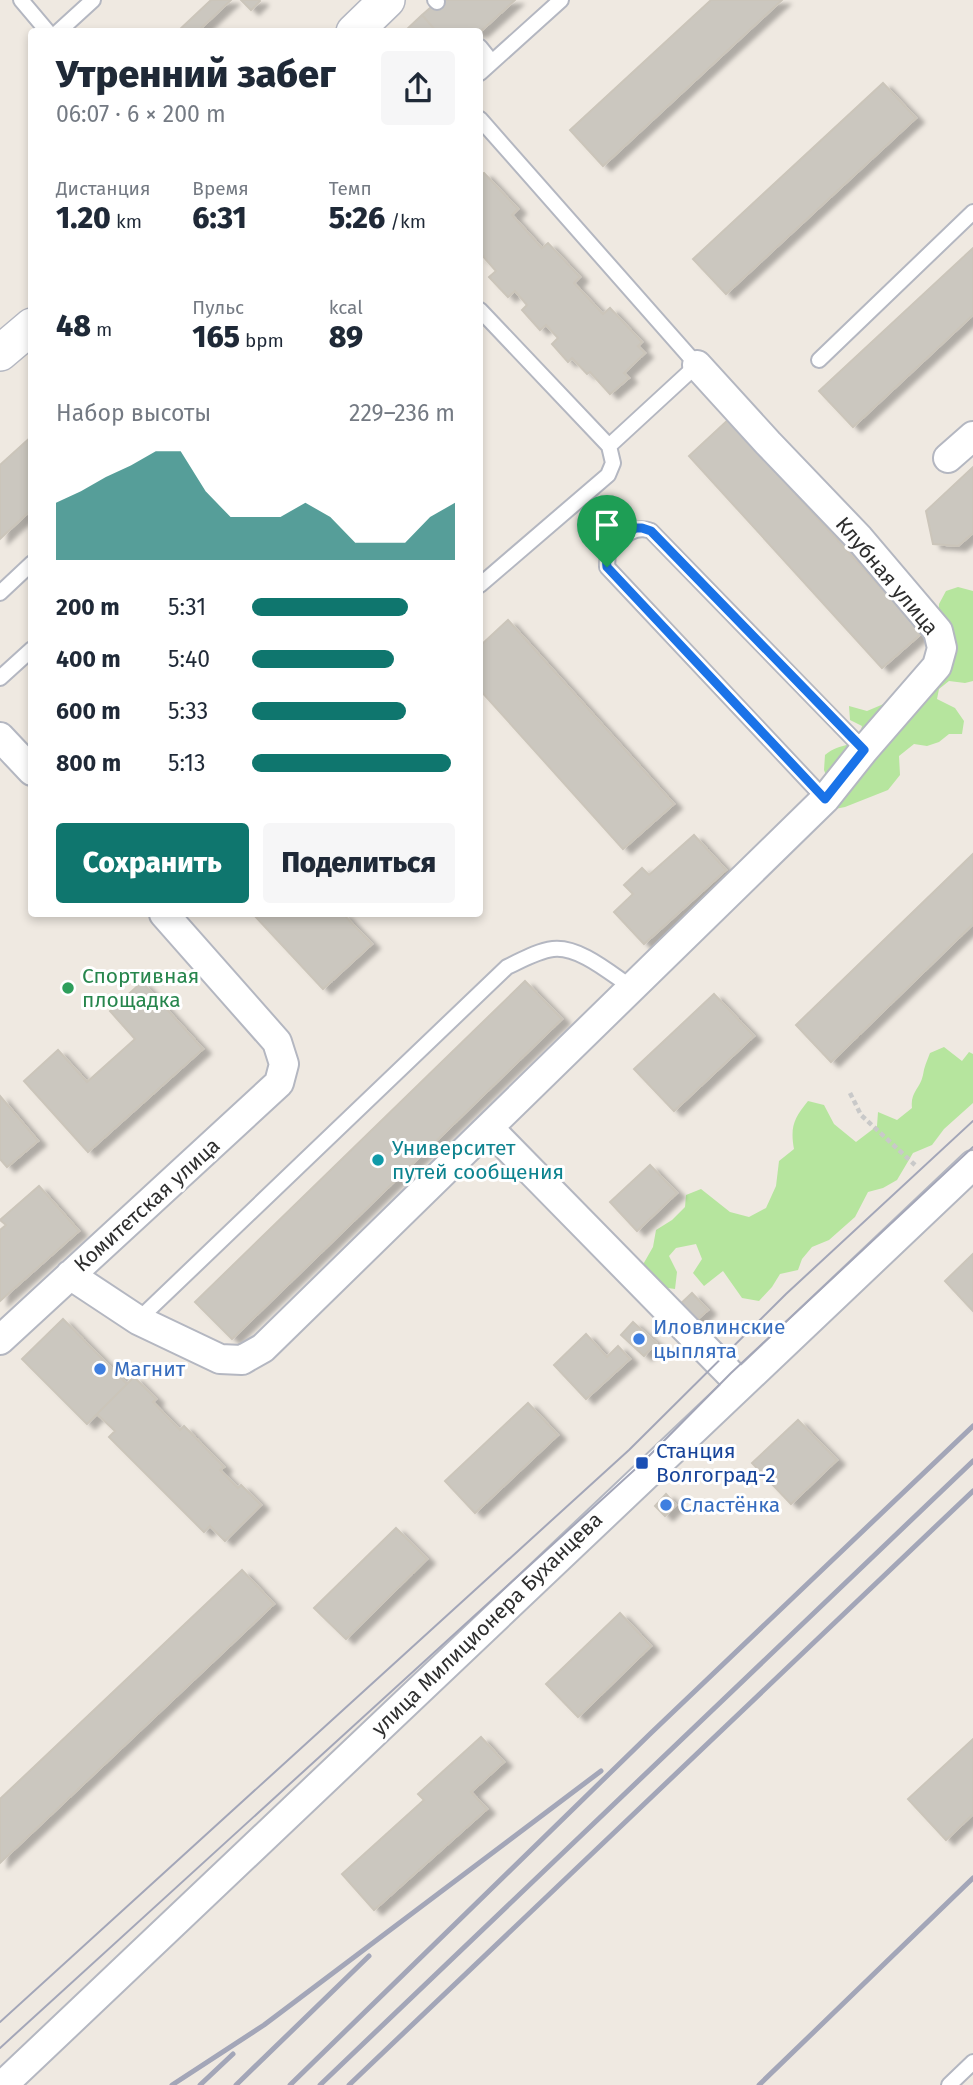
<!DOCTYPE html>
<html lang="ru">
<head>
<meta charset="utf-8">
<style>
  body { margin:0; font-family:"Fira Sans",sans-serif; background:#f6f6f7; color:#1f2937; height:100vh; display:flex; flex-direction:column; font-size:26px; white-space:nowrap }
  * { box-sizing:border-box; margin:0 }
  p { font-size:23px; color:#747a83 }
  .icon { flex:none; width:38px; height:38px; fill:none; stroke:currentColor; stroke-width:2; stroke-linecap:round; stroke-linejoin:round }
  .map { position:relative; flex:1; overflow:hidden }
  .panel { position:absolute; left:28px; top:28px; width:455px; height:889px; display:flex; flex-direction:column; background:#fff; border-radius:7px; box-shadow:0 4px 10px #0003 }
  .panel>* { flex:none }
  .pin { position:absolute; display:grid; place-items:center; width:60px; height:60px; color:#fff; margin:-72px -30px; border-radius:50% 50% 50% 0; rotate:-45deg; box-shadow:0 0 7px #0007 }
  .pin .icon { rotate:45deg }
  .round { display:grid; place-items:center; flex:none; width:74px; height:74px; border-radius:7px; background:#f6f6f7 }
  .head { display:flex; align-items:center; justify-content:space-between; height:119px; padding:0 28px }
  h1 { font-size:38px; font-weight:800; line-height:52px }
  .stats { display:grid; grid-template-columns:repeat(3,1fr); gap:10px; height:119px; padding:7px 28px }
  .stats div { display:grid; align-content:center }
  .stats b { font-size:30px; font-weight:800 }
  .stats small { font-size:19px; font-weight:400 }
  .stats p { font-size:19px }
  .chart { height:196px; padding:14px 28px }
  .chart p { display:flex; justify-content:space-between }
  .chart svg { width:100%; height:126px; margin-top:7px; fill:#0f766e; opacity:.7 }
  .cta { display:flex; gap:14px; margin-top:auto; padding:14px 28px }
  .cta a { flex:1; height:80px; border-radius:7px; background:#0f766e; color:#fff; font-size:28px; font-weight:800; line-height:80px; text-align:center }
  .cta a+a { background:#f6f6f7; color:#1f2937 }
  ul { padding:0 28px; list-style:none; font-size:23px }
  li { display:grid; grid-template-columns:112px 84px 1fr; align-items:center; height:52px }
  li i { height:18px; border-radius:9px; background:#0f766e }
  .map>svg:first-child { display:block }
  .green { fill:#b6e59e }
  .building { fill:#cbc7bf; stroke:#cbc5ba; stroke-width:2; filter:url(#shadow) }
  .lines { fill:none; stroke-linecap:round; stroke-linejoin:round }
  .service-casing { stroke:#b4b7c1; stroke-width:18 }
  .minor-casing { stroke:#b4b7c1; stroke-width:32 }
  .tertiary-casing { stroke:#b4b7c1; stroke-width:38 }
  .path { stroke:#c9c9c9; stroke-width:4.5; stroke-dasharray:5 3.5; stroke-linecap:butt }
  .service { stroke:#fff; stroke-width:14 }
  .minor { stroke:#fff; stroke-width:28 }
  .tertiary { stroke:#fff; stroke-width:35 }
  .tram { stroke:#a3a6b8; stroke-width:2 }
  .rail { stroke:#a3a6b8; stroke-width:5 }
  .route-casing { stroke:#fff; stroke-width:14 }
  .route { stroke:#1a73e8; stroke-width:9 }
  .leisure-dot { fill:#2e9e5b; stroke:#fff; stroke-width:2.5 }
  .culture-dot { fill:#0f9aa8; stroke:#fff; stroke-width:2.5 }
  .shop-dot { fill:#3f7fe0; stroke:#fff; stroke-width:2.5 }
  .transit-dot { fill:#1a4fb4; stroke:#fff; stroke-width:2.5 }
  .labels { text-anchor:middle; stroke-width:6; stroke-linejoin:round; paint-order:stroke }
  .street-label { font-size:21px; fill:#2e2e2e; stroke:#fff }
  .leisure-label { font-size:21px; fill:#27864d; stroke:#fff; text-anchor:start }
  .culture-label { font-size:21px; fill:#0d838f; stroke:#fff; text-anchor:start }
  .shop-label { font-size:21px; fill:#366cbe; stroke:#fff; text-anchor:start }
  .transit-label { font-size:21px; fill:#164399; stroke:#fff; text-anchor:start }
</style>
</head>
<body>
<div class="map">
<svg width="973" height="2085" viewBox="0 0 973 2085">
  <defs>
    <filter id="shadow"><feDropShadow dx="8" dy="4.5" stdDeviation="2" flood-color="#0004"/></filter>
  </defs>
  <rect width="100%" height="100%" fill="#efe9e1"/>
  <!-- green -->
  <path class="green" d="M 958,587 L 973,591 L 973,681 L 965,683 L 949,681 L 939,689 L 937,699 L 955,708 L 964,721 L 962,734 L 949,734 L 939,742 L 927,746 L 914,744 L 899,756 L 900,775 L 888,790 L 845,807 L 830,810 L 829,783 L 824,770 L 825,755 C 841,741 856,751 862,726 L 850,720 L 849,706 L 867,711 L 886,703 L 913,700 L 938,625 L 939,604 L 946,591 Z
    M 944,1047 L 962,1061 L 969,1052 L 973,1054 L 973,1103 L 944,1129 L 932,1145 L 913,1153 L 897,1180 L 883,1188 L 868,1192 L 855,1217 L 829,1240 L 812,1247 L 802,1259 L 798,1270 L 780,1274 L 772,1287 L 759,1301 L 742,1298 L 723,1271 L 704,1286 L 693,1273 L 702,1259 L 696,1244 L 676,1248 L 669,1256 L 677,1272 L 675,1289 L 653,1286 L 637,1275 L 653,1247 L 656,1230 L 672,1220 L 685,1207 L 686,1195 L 701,1189 L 730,1212 L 749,1217 L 766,1208 L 776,1186 L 779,1161 L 794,1149 C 790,1127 794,1118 808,1101 L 824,1105 L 834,1124 L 856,1142 L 877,1126 L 878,1112 L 897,1120 L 912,1108 C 910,1092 920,1089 923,1075 C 924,1067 927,1061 930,1053 Z"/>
  <!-- building -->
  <path class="building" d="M 211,0 L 231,0 L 197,32 L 177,32 Z
    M 241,0 L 259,0 L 260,1 L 251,10 Z
    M 439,0 L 515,0 L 480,32 L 437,32 L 422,15 Z
    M 711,0 L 782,0 L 603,166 L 570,130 Z
    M 422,15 L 437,32 L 404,32 Z
    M 883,83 L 916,118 L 726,294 L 693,259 Z
    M 484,173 L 518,209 L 512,215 L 542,248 L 548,243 L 580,277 L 574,283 L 603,314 L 610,308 L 642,342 L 638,346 L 645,353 L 624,373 L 629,378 L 610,394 L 590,372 L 587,374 L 572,358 L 568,362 L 552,344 L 558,338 L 546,325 L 540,330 L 522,310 L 527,305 L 515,291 L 508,297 L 489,277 L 496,271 L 482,255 L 480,257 L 480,175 Z
    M 973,248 L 973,315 L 853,427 L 819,391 Z
    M 728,420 L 922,633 L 882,668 L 689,456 Z
    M 32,436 L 32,509 L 0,539 L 0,465 Z
    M 973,467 L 973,533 L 958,546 L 933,544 L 926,511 Z
    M 508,620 L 674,804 L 623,849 L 480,690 L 480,646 Z
    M 694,835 L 726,870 L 644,944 L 614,912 L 633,894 L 624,885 L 642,868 L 649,875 Z
    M 973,854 L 973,924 L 831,1062 L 796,1025 Z
    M 253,914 L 343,914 L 372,944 L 323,989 Z
    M 525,981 L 562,1019 L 232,1339 L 195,1302 Z
    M 142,982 L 203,1049 L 88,1152 L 24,1081 L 58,1050 L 87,1082 L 135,1039 L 110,1011 Z
    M 714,994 L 754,1036 L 674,1111 L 634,1069 Z
    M 0,1096 L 38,1141 L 7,1167 L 0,1159 Z
    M 650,1165 L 677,1193 L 637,1231 L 610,1202 Z
    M 39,1186 L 79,1231 L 0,1301 L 0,1230 L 6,1225 L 0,1220 Z
    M 973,1254 L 973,1311 L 945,1281 Z
    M 692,1293 L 708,1310 L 691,1325 L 675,1309 Z
    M 63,1319 L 127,1384 L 87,1424 L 22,1359 Z
    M 633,1322 L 656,1343 L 644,1356 L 621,1335 Z
    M 586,1334 L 607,1357 L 618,1346 L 630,1359 L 586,1399 L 554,1365 Z
    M 134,1377 L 156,1399 L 153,1402 L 180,1430 L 184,1426 L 224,1467 L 220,1470 L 238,1488 L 241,1485 L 261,1505 L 225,1541 L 210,1526 L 204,1532 L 109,1437 L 115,1431 L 97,1414 Z
    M 528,1403 L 558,1435 L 475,1513 L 445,1481 Z
    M 798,1420 L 837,1460 L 791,1504 L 752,1463 Z
    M 666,1494 L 676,1505 L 665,1516 L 655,1506 Z
    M 396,1528 L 427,1559 L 346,1639 L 314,1608 Z
    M 242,1570 L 274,1604 L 0,1863 L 0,1799 Z
    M 620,1613 L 651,1646 L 578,1717 L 546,1684 Z
    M 481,1737 L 504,1762 L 471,1792 L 487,1809 L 374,1910 L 342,1874 L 424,1800 L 418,1794 Z
    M 973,1739 L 973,1814 L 946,1840 L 908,1799 Z"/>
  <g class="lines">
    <!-- service casing -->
    <g class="service-casing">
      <path id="service" d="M 21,0 L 48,32
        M 435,0 L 437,2
        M 58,32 L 93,0
        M 480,47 L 492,62
        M 480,73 L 561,0
        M 480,119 L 697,365 L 609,446
        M 480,310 L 609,446 L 613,463 L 608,475 L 480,585
        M 819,360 L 973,212
        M 0,593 L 32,563
        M 0,678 L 32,649
        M 825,799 L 607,567 L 608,551 C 621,539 633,524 651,531 L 864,750
        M 138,1320 L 507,967 C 522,960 537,951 553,949 C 579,946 610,973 631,987
        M 949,2085 L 973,2062"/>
    </g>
    <!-- minor casing -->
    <g class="minor-casing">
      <path id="minor" d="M 948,458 L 973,436
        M 0,737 L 32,771
        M 489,1128 L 740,1384
        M 70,1275 L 138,1320 L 220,1359 L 242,1360 L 263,1348 L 825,799 L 864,750 L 937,666 L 942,648 L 938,631 L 859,538 L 768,443 L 697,365
        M 0,1340 L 279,1083 L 284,1064 L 277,1042 L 164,914
        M 3,2085 L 973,1165"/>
    </g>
    <!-- tertiary casing -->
    <g class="tertiary-casing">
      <path id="tertiary" d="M 354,32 L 387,0
        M 0,353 L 32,326"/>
    </g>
    <!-- path -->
    <path class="path" d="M 850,1093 L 861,1115 L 915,1165"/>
    <!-- service -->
    <use href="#service" class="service"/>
    <!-- minor -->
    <use href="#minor" class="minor"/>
    <!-- tertiary -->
    <use href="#tertiary" class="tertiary"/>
    <!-- tram -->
    <path class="tram" d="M 0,2022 L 629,1450 L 786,1294 L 973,1121
      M 0,2048 L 642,1463 L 731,1373 L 973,1147"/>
    <!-- rail -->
    <path class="rail" d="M 172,2085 L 264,2025 L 601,1771
      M 200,2085 L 233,2054
      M 236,2085 L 369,1956
      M 290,2085 L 651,1733 L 973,1426
      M 320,2085 L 973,1461
      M 349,2085 L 973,1491
      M 759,2085 L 973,1878"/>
  </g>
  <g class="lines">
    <!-- route casing -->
    <g class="route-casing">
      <path id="route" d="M 635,528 L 642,528 L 651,531 L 864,750 L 825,799 L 607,567 C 604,547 621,540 635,528 Z"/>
    </g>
    <!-- route -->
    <use href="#route" class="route"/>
  </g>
  <!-- markers -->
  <circle class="leisure-dot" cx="68" cy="988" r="7"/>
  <circle class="culture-dot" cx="378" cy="1160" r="7"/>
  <g class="shop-dot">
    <circle cx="639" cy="1339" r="7"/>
    <circle cx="100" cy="1369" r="7"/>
    <circle cx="666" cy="1505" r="7"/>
  </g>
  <rect class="transit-dot" x="635" y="1456" width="14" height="14" rx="3.5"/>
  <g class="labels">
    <!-- street labels -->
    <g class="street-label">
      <text transform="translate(887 576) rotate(50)" y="7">Клубная улица</text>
      <text transform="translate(147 1205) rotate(-42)" y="7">Комитетская улица</text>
      <text transform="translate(487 1624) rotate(-44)" y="7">улица Милиционера Буханцева</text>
    </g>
    <!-- leisure labels -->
    <g class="leisure-label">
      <text x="82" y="983">Спортивная<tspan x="82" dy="24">площадка</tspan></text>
    </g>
    <!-- culture labels -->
    <g class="culture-label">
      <text x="392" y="1155">Университет<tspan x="392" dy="24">путей сообщения</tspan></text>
    </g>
    <!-- shop labels -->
    <g class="shop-label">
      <text x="653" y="1334">Иловлинские<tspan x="653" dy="24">цыплята</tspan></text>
      <text x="114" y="1376">Магнит</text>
      <text x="680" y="1512">Сластёнка</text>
    </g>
    <!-- transit labels -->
    <g class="transit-label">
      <text x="656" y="1458">Станция<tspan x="656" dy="24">Волгоград-2</tspan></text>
    </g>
  </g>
</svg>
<div class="pin" style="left:607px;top:567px;background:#1e9e55"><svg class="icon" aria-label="arrive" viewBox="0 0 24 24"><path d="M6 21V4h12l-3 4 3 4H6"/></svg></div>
<section class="panel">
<div class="head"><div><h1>Утренний забег</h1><p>06:07 · 6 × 200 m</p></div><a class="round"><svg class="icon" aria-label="share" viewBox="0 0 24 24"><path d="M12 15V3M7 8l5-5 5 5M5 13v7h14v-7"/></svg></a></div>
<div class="stats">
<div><p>Дистанция</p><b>1.20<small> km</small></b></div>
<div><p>Время</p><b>6:31</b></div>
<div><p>Темп</p><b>5:26<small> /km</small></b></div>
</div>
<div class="stats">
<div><b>48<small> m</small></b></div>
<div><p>Пульс</p><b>165<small> bpm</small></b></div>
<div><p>kcal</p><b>89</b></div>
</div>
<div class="chart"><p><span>Набор высоты</span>229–236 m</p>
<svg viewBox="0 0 160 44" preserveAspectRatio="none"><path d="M0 44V24L10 20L20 15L30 11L40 6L50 6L60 20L70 29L80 29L90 29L100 24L110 29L120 38L130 38L140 38L150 29L160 24V44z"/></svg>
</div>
<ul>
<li><b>200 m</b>5:31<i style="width:77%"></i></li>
<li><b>400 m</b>5:40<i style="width:70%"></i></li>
<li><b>600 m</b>5:33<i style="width:76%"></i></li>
<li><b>800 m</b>5:13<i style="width:98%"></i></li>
</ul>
<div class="cta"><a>Сохранить</a><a>Поделиться</a></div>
</section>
</div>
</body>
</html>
